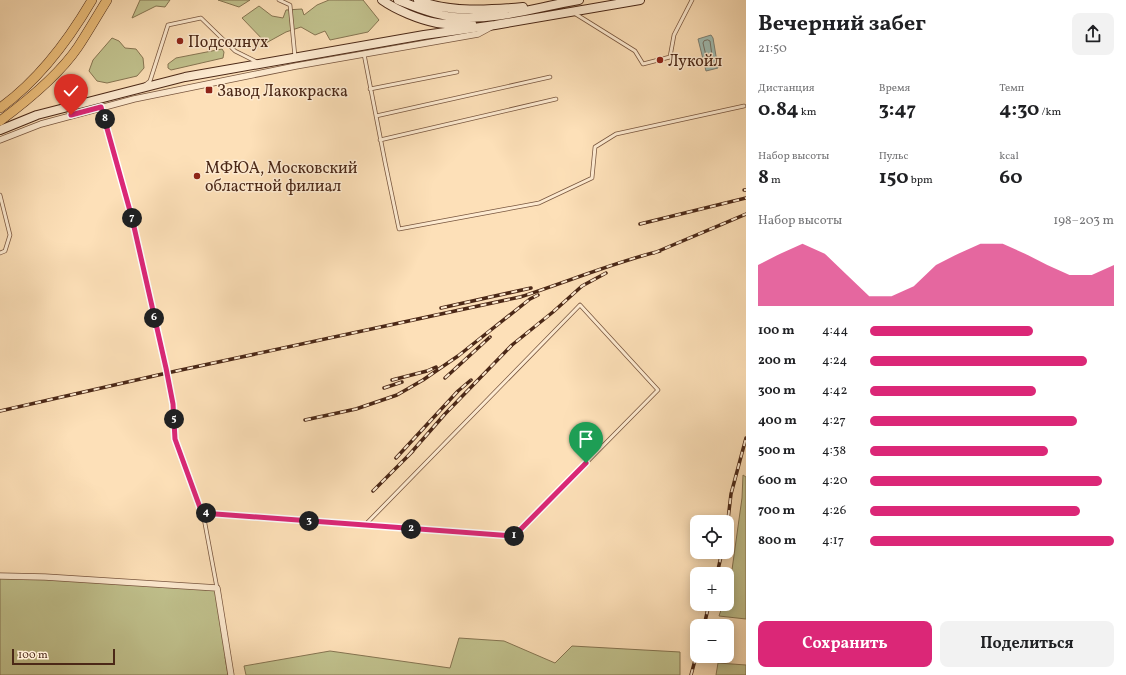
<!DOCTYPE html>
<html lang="ru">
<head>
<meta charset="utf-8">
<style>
  body { margin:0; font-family:Vollkorn,serif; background:#f2f2f2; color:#202124; height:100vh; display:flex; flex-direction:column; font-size:15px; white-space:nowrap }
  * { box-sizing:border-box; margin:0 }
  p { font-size:13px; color:#757577 }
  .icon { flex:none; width:22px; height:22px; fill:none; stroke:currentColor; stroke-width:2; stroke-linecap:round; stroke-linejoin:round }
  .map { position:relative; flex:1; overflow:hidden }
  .side { display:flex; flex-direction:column; background:#fff; width:380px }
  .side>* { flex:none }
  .fabs { position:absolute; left:690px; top:515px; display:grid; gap:8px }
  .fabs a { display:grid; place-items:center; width:44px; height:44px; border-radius:8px; background:#fff; box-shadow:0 2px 10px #0003; font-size:20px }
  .scale { position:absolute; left:12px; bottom:10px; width:103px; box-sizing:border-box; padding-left:4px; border:2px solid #4b2817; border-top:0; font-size:11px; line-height:14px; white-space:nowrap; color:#4b2817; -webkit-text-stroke:3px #feebd1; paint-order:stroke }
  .pin { position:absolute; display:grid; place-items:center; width:34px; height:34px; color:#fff; margin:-41px -17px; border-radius:50% 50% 50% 0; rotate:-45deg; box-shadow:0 0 4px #0007 }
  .pin .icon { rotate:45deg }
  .km { position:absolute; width:20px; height:20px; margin:-10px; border-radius:50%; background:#222; color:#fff; font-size:11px; line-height:20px; text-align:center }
  .round { display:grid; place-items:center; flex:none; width:42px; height:42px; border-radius:8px; background:#f2f2f2 }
  .overview { display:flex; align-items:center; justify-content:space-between; height:68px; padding:0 12px }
  h1 { font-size:22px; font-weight:700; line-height:30px }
  .metrics { display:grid; grid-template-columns:repeat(3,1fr); gap:6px; height:68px; padding:4px 12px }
  .metrics div { display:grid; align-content:center }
  .metrics b { font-size:20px; font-weight:700 }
  .metrics small { font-size:11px; font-weight:400 }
  .metrics p { font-size:11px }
  .chart { height:112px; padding:8px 12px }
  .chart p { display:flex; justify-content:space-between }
  .chart svg { width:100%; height:72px; margin-top:4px; fill:#db2777; opacity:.7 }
  .action { display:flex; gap:8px; margin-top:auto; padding:8px 12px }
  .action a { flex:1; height:46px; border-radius:8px; background:#db2777; color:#fff; font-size:16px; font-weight:700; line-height:46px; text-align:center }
  .action a+a { background:#f2f2f2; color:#202124 }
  ul { padding:0 12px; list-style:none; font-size:13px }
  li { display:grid; grid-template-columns:64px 48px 1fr; align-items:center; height:30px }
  li i { height:10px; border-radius:5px; background:#db2777 }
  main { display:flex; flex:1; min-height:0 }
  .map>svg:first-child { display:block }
  .green { fill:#c1c28e; stroke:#867552 }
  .water { fill:#a0bdb3; stroke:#7e8175 }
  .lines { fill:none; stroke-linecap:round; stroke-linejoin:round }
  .shore { stroke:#767265; stroke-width:1 }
  .lane-casing { stroke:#78563f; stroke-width:4.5 }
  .street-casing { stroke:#78563f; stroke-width:7 }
  .secondary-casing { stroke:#4b2817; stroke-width:10 }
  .primary-casing { stroke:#4b2817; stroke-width:10 }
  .lane { stroke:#feebd1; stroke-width:3 }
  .street { stroke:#feebd1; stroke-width:5.5 }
  .secondary { stroke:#feebd1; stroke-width:8 }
  .primary { stroke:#eec07c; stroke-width:9 }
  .rail-casing { stroke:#4b2817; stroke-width:3.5 }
  .rail { stroke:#feebd1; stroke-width:2; stroke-dasharray:6; stroke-linecap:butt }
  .route-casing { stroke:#fff; stroke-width:8 }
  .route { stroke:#db2777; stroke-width:5 }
  .poi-dot { fill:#8f2418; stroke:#feebd1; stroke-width:1.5 }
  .labels { text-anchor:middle; stroke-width:3; stroke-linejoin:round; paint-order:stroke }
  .poi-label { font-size:16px; fill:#4b2817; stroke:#feebd1; text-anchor:start }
</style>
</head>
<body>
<main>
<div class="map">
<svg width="746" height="675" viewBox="0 0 746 675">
  <rect width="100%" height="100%" fill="#fde0b8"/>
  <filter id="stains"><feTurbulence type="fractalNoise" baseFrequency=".005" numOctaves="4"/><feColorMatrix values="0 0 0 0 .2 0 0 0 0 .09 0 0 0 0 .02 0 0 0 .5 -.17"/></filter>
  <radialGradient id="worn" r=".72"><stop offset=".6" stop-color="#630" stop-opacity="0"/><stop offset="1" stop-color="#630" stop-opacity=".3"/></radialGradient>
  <!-- green -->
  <path class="green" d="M 140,0 L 170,0 L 165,7 L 156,6 L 132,18 Z
    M 218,0 L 250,0 L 239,7 Z
    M 329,0 L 363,0 L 379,20 L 368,32 L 330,40 L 325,31 L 315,35 L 301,27 L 286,32 L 266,43 L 242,18 L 259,6 L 272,16 L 283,18 L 286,10 L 302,9 L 304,15 L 317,5 Z
    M 112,38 L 119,41 L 125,48 L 136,49 L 143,58 L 144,68 L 137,76 L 107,83 L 97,81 L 89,71 L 93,60 Z
    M 222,49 L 224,52 L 223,58 L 171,70 L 168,68 L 168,64 L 176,58 Z
    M 743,475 L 746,477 L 746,619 L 719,616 L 723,604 L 727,604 L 727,590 L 731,577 L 742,498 Z
    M 0,576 L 217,588 L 228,657 L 225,657 L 228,675 L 0,675 Z
    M 459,638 L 504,641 L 555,663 L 572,646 L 680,652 L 680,675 L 246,675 L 244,666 L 330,651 L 450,668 Z
    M 718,663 L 746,665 L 746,675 L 716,675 Z"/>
  <!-- water -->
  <path class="water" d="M 711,35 L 713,38 L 718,68 L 706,71 L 698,39 Z"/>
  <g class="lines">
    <!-- shore -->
    <path class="shore" d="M 708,40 L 710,41 L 713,63 L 710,66 L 708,64 L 703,43 L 704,41 Z"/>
    <!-- lane casing -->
    <g class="lane-casing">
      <path id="lane" d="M 279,0 L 290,5 L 295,57
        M 574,13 L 635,51 L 643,64 L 670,57 L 674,35 L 692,0
        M 364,54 L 385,162 L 399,229 L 539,203 L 592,178 L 595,147 L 616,134 L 744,106
        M 145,85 L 150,81 L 168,25 L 201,18 L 235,51 L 257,62
        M 370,89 L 457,72
        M 101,107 L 132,218 L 167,373 L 173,404 L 175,439 L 203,513 L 514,536 L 658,390 L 580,305 L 364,526
        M 376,116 L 550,77
        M 380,140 L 556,99
        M 0,195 L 10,235 L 5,251 L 0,253
        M 203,513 L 217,588"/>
    </g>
    <!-- street casing -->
    <g class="street-casing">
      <path id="street" d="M 0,140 L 41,124 L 134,99 L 296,66 L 478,34 L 491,27
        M 0,576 L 45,577 L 217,588 L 231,675"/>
    </g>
    <!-- secondary casing -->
    <g class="secondary-casing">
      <path id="secondary" d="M 382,0 C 396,10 420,20 437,23 C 449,25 461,24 472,24
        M 398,0 C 416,7 434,15 454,17 C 496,21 537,7 579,0
        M 418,0 C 448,13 491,10 523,7
        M 0,130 L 37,115 L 185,77 L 424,35 L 495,25 L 640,0"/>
    </g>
    <!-- primary casing -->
    <g class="primary-casing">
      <path id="primary" d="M 0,108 C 39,80 68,41 92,0
        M 0,121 C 27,101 59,75 78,47 C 88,32 97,16 107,0"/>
    </g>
    <!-- lane -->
    <use href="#lane" class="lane"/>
    <!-- street -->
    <use href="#street" class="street"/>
    <!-- secondary -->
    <use href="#secondary" class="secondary"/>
    <!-- primary -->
    <use href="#primary" class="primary"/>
    <!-- rail casing -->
    <g class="rail-casing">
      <path id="rail" d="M 744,190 L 746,190
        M 640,224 L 746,198
        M 654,253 L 746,214
        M 441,308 L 531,288
        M 445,378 L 490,337
        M 392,380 L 427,371 L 436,367
        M 384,388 L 402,382
        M 0,411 L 167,373 L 520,297 C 567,282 612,263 660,251
        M 305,420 L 356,409 L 397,395 L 423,380 L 458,356 L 530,299 L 538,295
        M 409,455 L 445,414 L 512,345 L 553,312 L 582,286 L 606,273
        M 396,458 L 458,391 L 471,380
        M 373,491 L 413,451
        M 727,528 L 731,494 L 746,438
        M 717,574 L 722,552
        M 704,626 L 709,604
        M 691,675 L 697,653"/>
    </g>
    <!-- rail -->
    <use href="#rail" class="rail"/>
  </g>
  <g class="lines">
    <!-- route casing -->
    <g class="route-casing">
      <path id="route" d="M 71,115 L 101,107 L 132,218 L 166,368 L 173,404 L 175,439 L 202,513 L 514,536 L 586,463"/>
    </g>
    <!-- route -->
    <use href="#route" class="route"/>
  </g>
  <!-- markers -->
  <g class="poi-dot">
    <circle cx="180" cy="41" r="4"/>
    <circle cx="660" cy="60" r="4"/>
    <rect x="205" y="86" width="8" height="8" rx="2"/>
    <circle cx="197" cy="176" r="4"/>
  </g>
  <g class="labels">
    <!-- poi labels -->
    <g class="poi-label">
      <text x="188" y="47">Подсолнух</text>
      <text x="668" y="66">Лукойл</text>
      <text x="217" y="96">Завод Лакокраска</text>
      <text x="205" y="173">МФЮА, Московский<tspan x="205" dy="18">областной филиал</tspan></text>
    </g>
  </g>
  <rect width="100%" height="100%" filter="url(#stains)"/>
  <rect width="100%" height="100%" fill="url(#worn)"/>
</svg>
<div class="fabs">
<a><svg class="icon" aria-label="locate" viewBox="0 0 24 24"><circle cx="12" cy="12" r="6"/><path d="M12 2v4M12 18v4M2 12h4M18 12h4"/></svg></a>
<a>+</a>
<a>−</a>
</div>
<div class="scale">100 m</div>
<div class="pin" style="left:586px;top:463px;background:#1e9e55"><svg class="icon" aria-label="arrive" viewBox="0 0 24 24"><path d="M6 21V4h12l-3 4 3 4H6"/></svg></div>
<div class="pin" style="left:71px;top:115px;background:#d93025"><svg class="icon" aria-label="check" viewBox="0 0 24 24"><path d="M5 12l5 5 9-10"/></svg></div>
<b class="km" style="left:514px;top:536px">1</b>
<b class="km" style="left:411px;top:529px">2</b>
<b class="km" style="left:309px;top:521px">3</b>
<b class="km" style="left:206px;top:513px">4</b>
<b class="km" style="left:174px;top:419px">5</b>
<b class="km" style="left:154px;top:318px">6</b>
<b class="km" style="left:132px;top:218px">7</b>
<b class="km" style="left:105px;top:119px">8</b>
</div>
<section class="side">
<div class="overview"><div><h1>Вечерний забег</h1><p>21:50</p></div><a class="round"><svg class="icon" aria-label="share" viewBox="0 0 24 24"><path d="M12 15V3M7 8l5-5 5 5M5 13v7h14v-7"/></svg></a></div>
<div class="metrics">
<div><p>Дистанция</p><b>0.84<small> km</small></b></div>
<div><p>Время</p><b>3:47</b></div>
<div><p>Темп</p><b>4:30<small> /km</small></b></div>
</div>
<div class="metrics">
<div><p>Набор высоты</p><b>8<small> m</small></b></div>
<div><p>Пульс</p><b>150<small> bpm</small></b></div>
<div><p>kcal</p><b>60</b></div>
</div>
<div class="chart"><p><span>Набор высоты</span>198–203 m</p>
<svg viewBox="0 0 160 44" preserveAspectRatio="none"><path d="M0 44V19L10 12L20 6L30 12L40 25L50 38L60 38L70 32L80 19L90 12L100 6L110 6L120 12L130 19L140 25L150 25L160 19V44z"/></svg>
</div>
<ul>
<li><b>100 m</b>4:44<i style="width:67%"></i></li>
<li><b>200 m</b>4:24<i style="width:89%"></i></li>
<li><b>300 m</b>4:42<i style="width:68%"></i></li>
<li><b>400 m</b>4:27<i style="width:85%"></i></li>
<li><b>500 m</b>4:38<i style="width:73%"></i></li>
<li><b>600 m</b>4:20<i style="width:95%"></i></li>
<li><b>700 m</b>4:26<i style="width:86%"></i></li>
<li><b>800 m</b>4:17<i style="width:100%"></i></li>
</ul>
<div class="action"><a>Сохранить</a><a>Поделиться</a></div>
</section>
</main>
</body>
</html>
